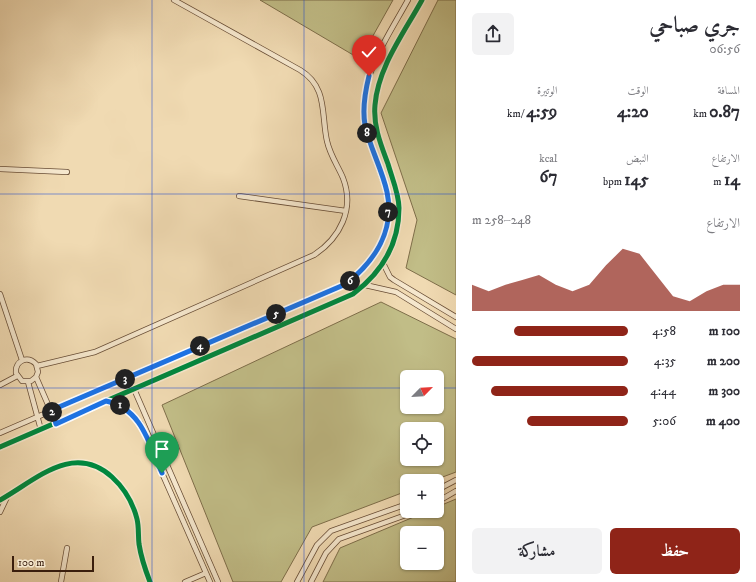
<!DOCTYPE html>
<html lang="ar">
<head>
<meta charset="utf-8">
<style>
  body { margin:0; font-family:"IM FELL DW Pica",Amiri,serif; background:#f2f2f3; color:#2b2b33; direction:rtl; height:100vh; display:flex; flex-direction:column; font-size:15px; white-space:nowrap }
  * { box-sizing:border-box; margin:0 }
  p { font-size:13px; color:#7c7c81 }
  .icon { flex:none; width:22px; height:22px; fill:none; stroke:currentColor; stroke-width:2; stroke-linecap:round; stroke-linejoin:round }
  .map { position:relative; flex:1; overflow:hidden; direction:ltr }
  .drawer { display:flex; flex-direction:column; background:#fff; width:300px }
  .drawer>* { flex:none }
  .needle { width:26px; rotate:66deg }
  .tools { position:absolute; left:400px; top:370px; display:grid; gap:8px }
  .tools a { display:grid; place-items:center; width:44px; height:44px; border-radius:6px; background:#fff; box-shadow:0 1px 3px #0004; font-size:20px }
  .scale { position:absolute; left:12px; bottom:10px; width:82px; box-sizing:border-box; padding-left:4px; border:2px solid #3a1e0d; border-top:0; font-size:11px; line-height:14px; white-space:nowrap; color:#3a1e0d; -webkit-text-stroke:3px #f5e7cd; paint-order:stroke }
  .pin { position:absolute; display:grid; place-items:center; width:34px; height:34px; color:#fff; margin:-41px -17px; border-radius:50% 50% 50% 0; rotate:-45deg; box-shadow:0 0 4px #0007 }
  .pin .icon { rotate:45deg }
  .km { position:absolute; width:20px; height:20px; margin:-10px; border-radius:50%; background:#222; color:#fff; font-size:11px; line-height:20px; text-align:center }
  .round { display:grid; place-items:center; flex:none; width:42px; height:42px; border-radius:6px; background:#f2f2f3 }
  .summary { display:flex; align-items:center; justify-content:space-between; height:68px; padding:0 16px }
  h1 { font-size:22px; font-weight:700; line-height:30px }
  .stats { display:grid; grid-template-columns:repeat(3,1fr); gap:6px; height:68px; padding:4px 16px }
  .stats div { display:grid; align-content:center }
  .stats b { font-size:17px; font-weight:700 }
  .stats small { font-size:11px; font-weight:400 }
  .stats p { font-size:11px }
  .chart { height:112px; padding:8px 16px }
  .chart p { display:flex; justify-content:space-between }
  .chart svg { width:100%; height:72px; margin-top:4px; fill:#8f2418; opacity:.7 }
  .button { display:flex; gap:8px; margin-top:auto; padding:8px 16px }
  .button a { flex:1; height:46px; border-radius:6px; background:#8f2418; color:#fff; font-size:16px; font-weight:700; line-height:46px; text-align:center }
  .button a+a { background:#f2f2f3; color:#2b2b33 }
  ul { padding:0 16px; list-style:none; font-size:13px }
  li { display:grid; grid-template-columns:64px 48px 1fr; align-items:center; height:30px }
  li i { height:10px; border-radius:5px; background:#8f2418 }
  main { display:flex; flex:1; min-height:0 }
  .map>svg:first-child { display:block }
  .green { fill:#c1bd87; stroke:#7e6e4a; fill-rule:evenodd }
  .lines { fill:none; stroke-linecap:round; stroke-linejoin:round }
  .minor-casing { stroke:#684d36; stroke-width:6 }
  .minor { stroke:#f5e7cd; stroke-width:4.5 }
  .cycleway-casing { stroke:#f5e7cd; stroke-width:8 }
  .cycleway { stroke:#00873e; stroke-width:5 }
  .route-casing { stroke:#fff; stroke-width:8 }
  .route { stroke:#1a73e8; stroke-width:5 }
  .grid { fill:none; stroke:#1d4ed8; stroke-width:1; stroke-opacity:0.55 }
</style>
</head>
<body>
<main>
<section class="drawer">
<div class="summary"><div><h1>جري صباحي</h1><p>06:56</p></div><a class="round"><svg class="icon" aria-label="share" viewBox="0 0 24 24"><path d="M12 15V3M7 8l5-5 5 5M5 13v7h14v-7"/></svg></a></div>
<div class="stats">
<div><p>المسافة</p><b>0.87<small> km</small></b></div>
<div><p>الوقت</p><b>4:20</b></div>
<div><p>الوتيرة</p><b>4:59<small> /km</small></b></div>
</div>
<div class="stats">
<div><p>الارتفاع</p><b>14<small> m</small></b></div>
<div><p>النبض</p><b>145<small> bpm</small></b></div>
<div><p>kcal</p><b>67</b></div>
</div>
<div class="chart"><p><span>الارتفاع</span>248–258 m</p>
<svg viewBox="0 0 160 44" preserveAspectRatio="none"><path d="M0 44V28L10 32L20 28L30 25L40 22L50 28L60 32L70 28L80 16L90 6L100 9L110 22L120 35L130 38L140 32L150 28L160 28V44z"/></svg>
</div>
<ul>
<li><b>100 m</b>4:58<i style="width:73%"></i></li>
<li><b>200 m</b>4:35<i style="width:100%"></i></li>
<li><b>300 m</b>4:44<i style="width:88%"></i></li>
<li><b>400 m</b>5:06<i style="width:65%"></i></li>
</ul>
<div class="button"><a>حفظ</a><a>مشاركة</a></div>
</section>
<div class="map">
<svg width="456" height="582" viewBox="0 0 456 582">
  <rect width="100%" height="100%" fill="#f0dab2"/>
  <filter id="stains"><feTurbulence type="fractalNoise" baseFrequency=".005" numOctaves="4"/><feColorMatrix values="0 0 0 0 .2 0 0 0 0 .09 0 0 0 0 .02 0 0 0 .5 -.17"/></filter>
  <radialGradient id="worn" r=".72"><stop offset=".6" stop-color="#630" stop-opacity="0"/><stop offset="1" stop-color="#630" stop-opacity=".3"/></radialGradient>
  <!-- green -->
  <path class="green" d="M 260,0 L 393,0 L 360,59 Z
    M 438,0 L 456,0 L 456,295 L 406,268 L 417,220 L 381,113 Z
    M 381,302 L 456,339 L 456,472 L 432,481 L 407,481 L 407,491 L 312,527 L 281,582 L 233,582 L 162,405 ZM 407,377 L 437,377 L 437,407 L 407,407 ZM 407,429 L 437,429 L 437,459 L 407,459 Z
    M 456,499 L 456,582 L 323,582 L 340,548 L 428,511 L 437,511 L 437,507 ZM 407,533 L 437,533 L 437,563 L 407,563 Z"/>
  <g class="lines">
    <!-- minor casing -->
    <g class="minor-casing">
      <path id="minor" d="M 0,169 L 67,172
        M 239,196 L 346,211
        M 383,263 L 390,277 L 394,280 L 456,317
        M 365,285 L 396,292 L 456,329
        M 0,294 L 22,360
        M 37,366 L 95,352 L 314,255 C 340,238 355,209 343,178 C 338,166 330,155 327,141 C 321,114 328,87 300,70 L 174,0
        M 36,377 L 31,381 L 22,381 L 16,373 C 15,361 27,355 36,364 L 38,372 L 36,377 L 56,423
        M 28,382 L 41,430
        M 0,385 L 17,376
        M 134,389 L 218,582
        M 105,401 L 125,408 L 140,423 L 210,582
        M 0,433 L 346,284 C 374,262 397,227 386,190 C 379,163 364,137 364,108 C 364,69 390,33 408,0
        M 0,447 L 353,294 C 381,273 399,244 399,208 C 399,194 392,178 388,164 C 381,145 373,126 375,105 C 378,67 404,33 422,0
        M 437,490 L 456,480
        M 0,500 C 36,480 73,442 112,477 C 124,488 133,503 137,519 C 139,527 138,535 139,544 C 141,557 145,569 150,582
        M 437,502 L 456,491
        M 0,512 L 8,495
        M 61,582 L 67,548
        M 185,582 L 206,573
        M 297,582 L 317,545 L 331,531 L 407,504
        M 311,582 L 326,553 L 339,539 L 417,511"/>
    </g>
    <!-- minor -->
    <use href="#minor" class="minor"/>
    <!-- cycleway casing -->
    <g class="cycleway-casing">
      <path id="cycleway" d="M 0,447 L 353,294 C 381,273 399,244 399,208 C 399,194 392,178 388,164 C 381,145 373,126 375,105 C 378,67 404,33 422,0
        M 0,500 C 36,480 73,442 112,477 C 124,488 133,503 137,519 C 139,527 138,535 139,544 C 141,557 145,569 150,582"/>
    </g>
    <!-- cycleway -->
    <use href="#cycleway" class="cycleway"/>
  </g>
  <g class="lines">
    <!-- route casing -->
    <g class="route-casing">
      <path id="route" d="M 162,473 C 149,443 141,408 106,401 L 56,424 L 52,410 L 346,284 C 375,261 395,230 387,192 C 382,169 370,148 365,125 C 362,108 365,92 369,76"/>
    </g>
    <!-- route -->
    <use href="#route" class="route"/>
  </g>
  <!-- grid -->
  <path class="grid" d="M 152,0 L 152,582M 304,0 L 304,582M 0,194 L 456,194M 0,388 L 407,388M 437,388 L 456,388"/>
  <rect width="100%" height="100%" filter="url(#stains)"/>
  <rect width="100%" height="100%" fill="url(#worn)"/>
</svg>
<div class="tools">
<a><svg class="needle" viewBox="-14 -14 28 28"><path d="M0-13l5 13h-10z" fill="#e53935"/><path d="M0 13l5-13h-10z" fill="#7c7c81"/></svg></a>
<a><svg class="icon" aria-label="locate" viewBox="0 0 24 24"><circle cx="12" cy="12" r="6"/><path d="M12 2v4M12 18v4M2 12h4M18 12h4"/></svg></a>
<a>+</a>
<a>−</a>
</div>
<div class="scale">100 m</div>
<div class="pin" style="left:162px;top:473px;background:#1e9e55"><svg class="icon" aria-label="arrive" viewBox="0 0 24 24"><path d="M6 21V4h12l-3 4 3 4H6"/></svg></div>
<div class="pin" style="left:369px;top:76px;background:#d93025"><svg class="icon" aria-label="check" viewBox="0 0 24 24"><path d="M5 12l5 5 9-10"/></svg></div>
<b class="km" style="left:120px;top:405px">1</b>
<b class="km" style="left:52px;top:412px">2</b>
<b class="km" style="left:125px;top:379px">3</b>
<b class="km" style="left:200px;top:346px">4</b>
<b class="km" style="left:276px;top:314px">5</b>
<b class="km" style="left:350px;top:281px">6</b>
<b class="km" style="left:388px;top:212px">7</b>
<b class="km" style="left:367px;top:133px">8</b>
</div>
</main>
</body>
</html>
